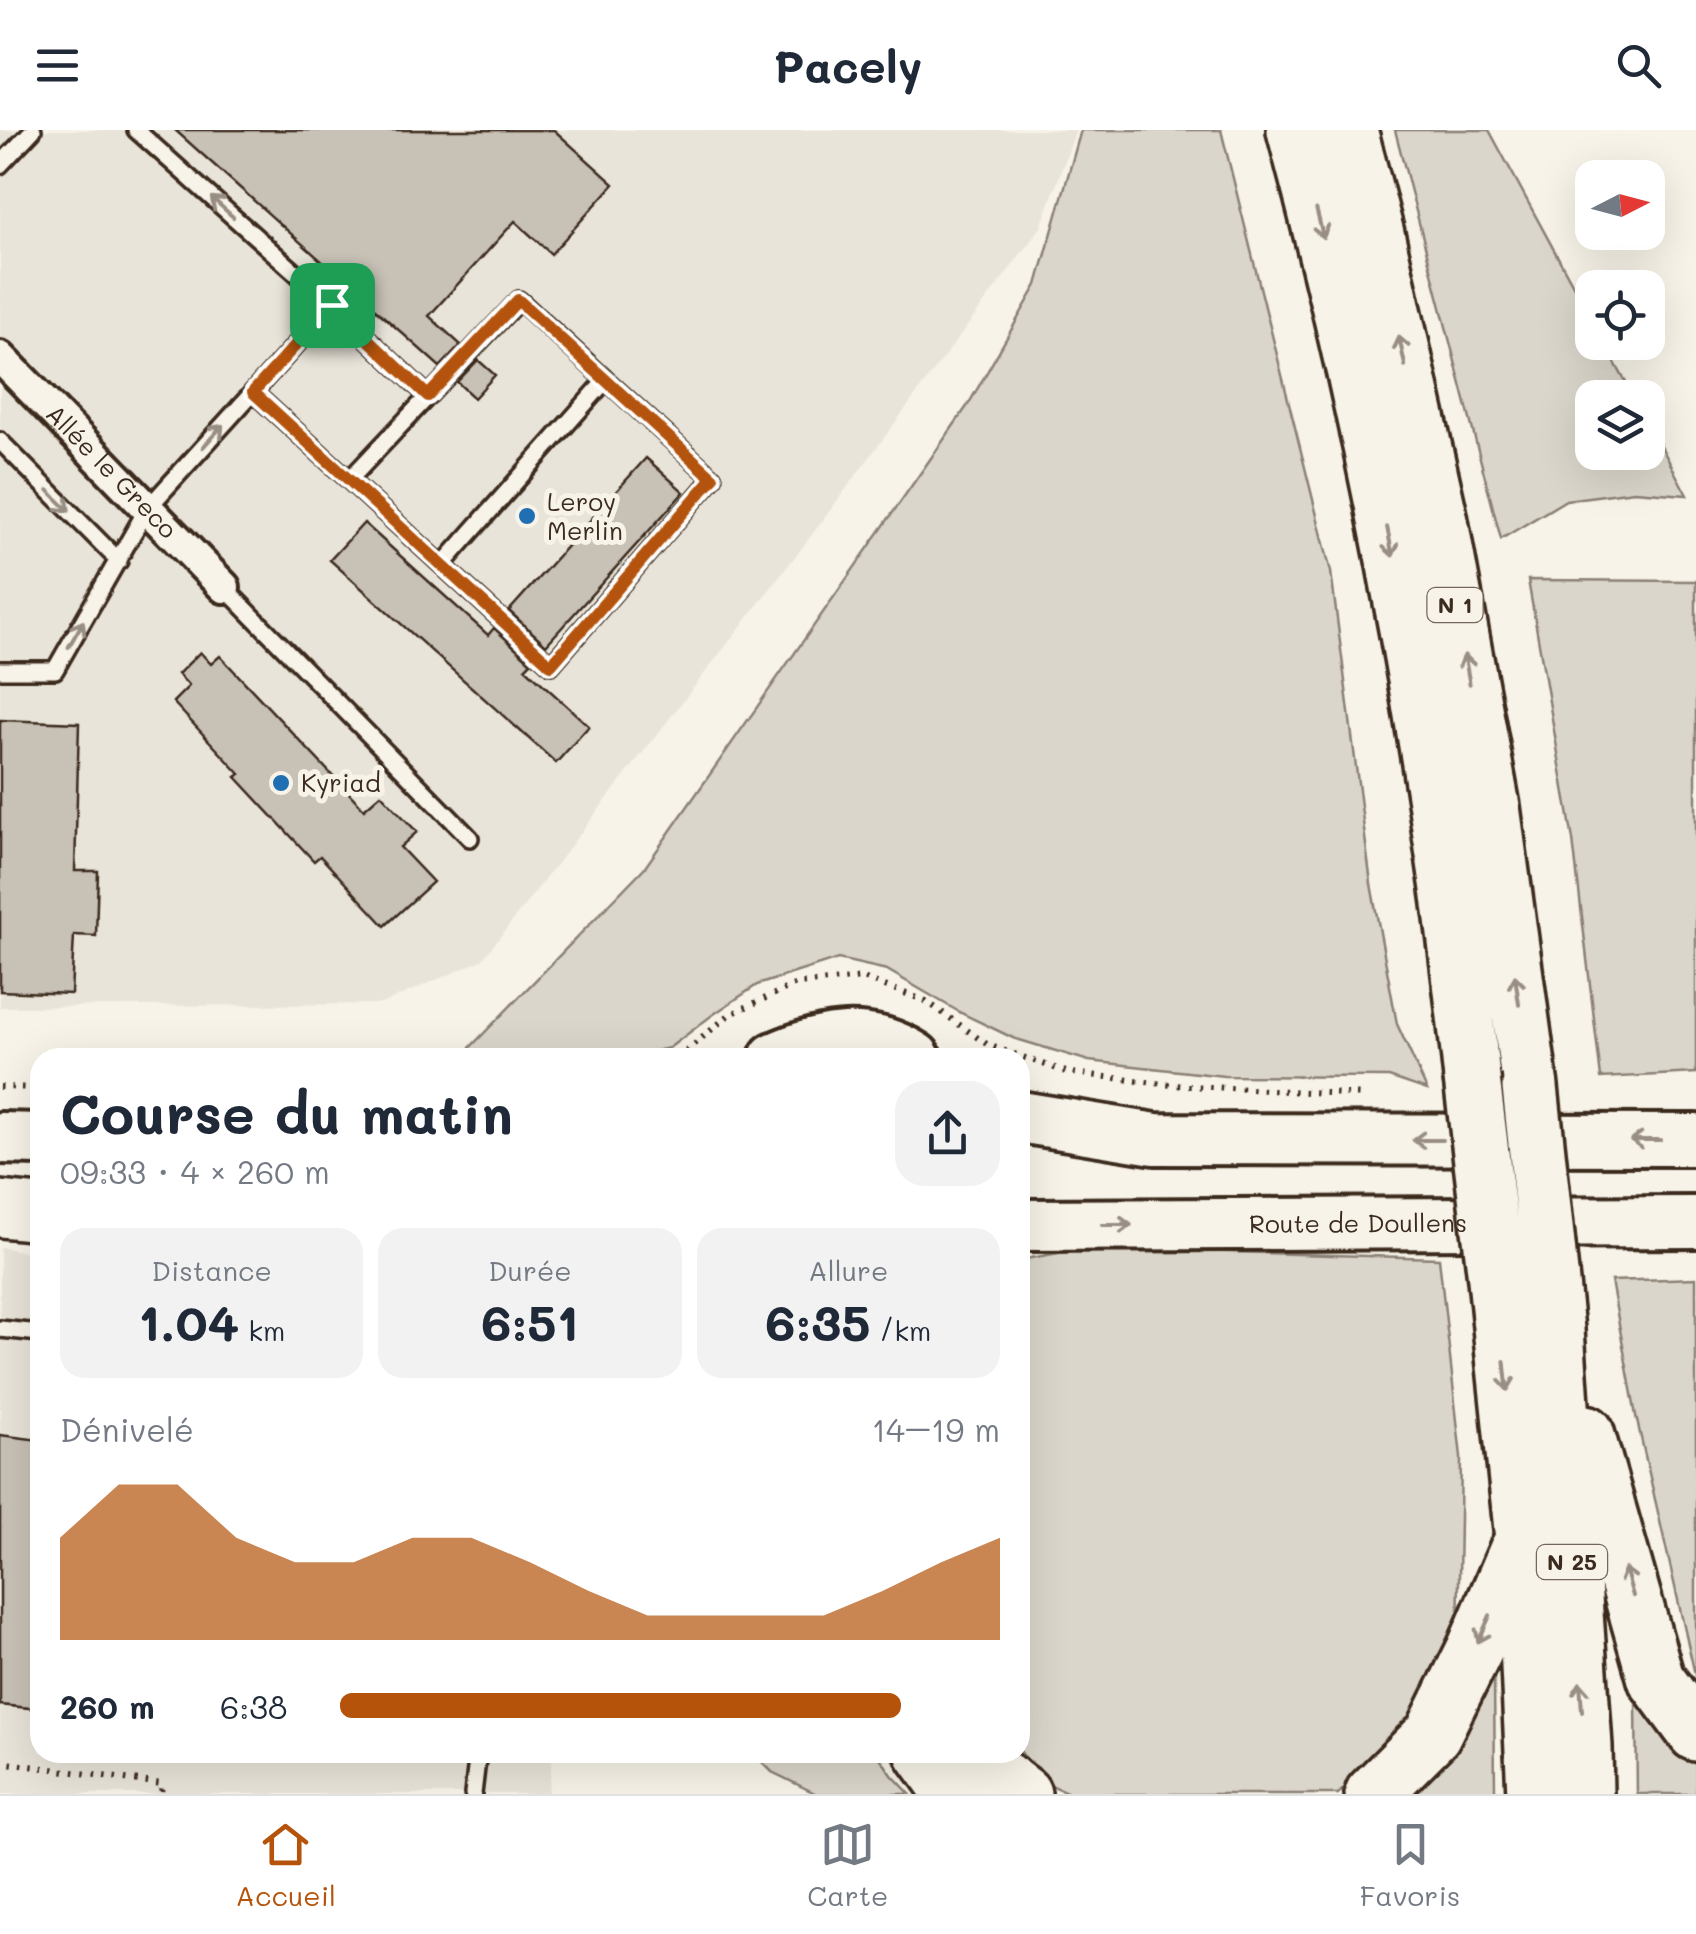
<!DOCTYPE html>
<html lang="fr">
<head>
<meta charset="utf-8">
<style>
  body { margin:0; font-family:Mali,sans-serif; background:#f2f2f3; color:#1f2937; height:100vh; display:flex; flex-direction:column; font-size:38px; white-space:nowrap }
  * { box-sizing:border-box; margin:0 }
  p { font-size:32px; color:#747a83 }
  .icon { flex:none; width:55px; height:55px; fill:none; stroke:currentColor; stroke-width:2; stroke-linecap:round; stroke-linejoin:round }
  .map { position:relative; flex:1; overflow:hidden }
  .drawer { position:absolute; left:30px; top:918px; width:1000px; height:715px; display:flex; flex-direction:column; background:#fff; border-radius:30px; box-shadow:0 10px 40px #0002 }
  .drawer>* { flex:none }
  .needle { width:65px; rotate:84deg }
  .buttons { position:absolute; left:1575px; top:30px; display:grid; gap:20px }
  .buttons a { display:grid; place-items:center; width:90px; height:90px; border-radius:20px; background:#fff; box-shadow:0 10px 40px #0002; font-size:50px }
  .pin { position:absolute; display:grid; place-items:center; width:85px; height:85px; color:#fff; margin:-42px; border-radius:20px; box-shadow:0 5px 15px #0006 }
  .round { display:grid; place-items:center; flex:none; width:105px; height:105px; border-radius:30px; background:#f2f2f3 }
  .head { display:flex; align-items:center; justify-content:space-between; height:170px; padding:0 30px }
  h1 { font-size:55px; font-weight:700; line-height:75px }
  .figures { display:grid; grid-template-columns:repeat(3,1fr); gap:15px; height:170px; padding:10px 30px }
  .figures div { display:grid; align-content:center; border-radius:25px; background:#f2f2f3; text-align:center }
  .figures b { font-size:50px; font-weight:700 }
  .figures small { font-size:28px; font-weight:400 }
  .figures p { font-size:28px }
  .chart { height:280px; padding:20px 30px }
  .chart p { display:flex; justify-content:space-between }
  .chart svg { width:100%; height:180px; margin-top:10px; fill:#b45309; opacity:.7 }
  ul { padding:0 30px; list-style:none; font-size:32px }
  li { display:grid; grid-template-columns:160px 120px 1fr; align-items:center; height:75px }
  li i { height:25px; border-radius:12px; background:#b45309 }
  header { display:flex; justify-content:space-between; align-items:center; height:130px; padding:0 30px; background:#fff; font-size:45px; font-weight:700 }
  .tab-bar { display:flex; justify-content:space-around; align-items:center; height:140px; border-top:2px solid #e0e1e3; background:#fff; font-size:28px; color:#747a83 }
  .tab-bar a { display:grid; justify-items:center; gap:5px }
  .tab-bar .on { color:#b45309 }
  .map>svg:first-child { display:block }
  .built { fill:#e9e4d9 }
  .green { fill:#dbd6cb; stroke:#8b8074; stroke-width:2.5 }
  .building { fill:#c8c1b6; stroke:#3b2a1e; stroke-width:2.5 }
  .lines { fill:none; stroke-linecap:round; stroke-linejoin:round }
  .lane-casing { stroke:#3b2a1e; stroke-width:22 }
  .street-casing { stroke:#3b2a1e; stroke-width:38 }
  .primary-casing { stroke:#3b2a1e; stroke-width:58 }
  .highway-casing { stroke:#3b2a1e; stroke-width:62 }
  .path { stroke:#3b2a1e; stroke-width:6; stroke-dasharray:2.5 8; stroke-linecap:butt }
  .lane { stroke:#f7f3e8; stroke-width:15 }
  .street { stroke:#f7f3e8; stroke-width:30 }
  .primary { stroke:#f7f3e8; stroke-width:50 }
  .highway { stroke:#f7f3e8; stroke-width:55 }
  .highway-bridge-casing { stroke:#3b2a1e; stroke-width:62; stroke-linecap:butt }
  .highway-bridge { stroke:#f7f3e8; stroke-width:55 }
  .oneway { stroke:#998e83 }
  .route-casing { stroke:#fff; stroke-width:20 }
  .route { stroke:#b45309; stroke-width:12 }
  .poi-dot { fill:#1f6fb2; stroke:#f7f3e8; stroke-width:4 }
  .labels { text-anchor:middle; stroke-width:10; stroke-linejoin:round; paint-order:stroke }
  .shield { fill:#f7f3e8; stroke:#73665b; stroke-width:2.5 }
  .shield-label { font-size:22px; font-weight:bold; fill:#3b2a1e }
  .street-label { font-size:25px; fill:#3b2a1e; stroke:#f7f3e8 }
  .poi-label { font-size:25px; fill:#3b2a1e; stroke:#f7f3e8; text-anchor:start }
</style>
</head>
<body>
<header><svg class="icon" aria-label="menu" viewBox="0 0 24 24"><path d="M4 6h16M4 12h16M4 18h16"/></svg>Pacely<svg class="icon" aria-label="search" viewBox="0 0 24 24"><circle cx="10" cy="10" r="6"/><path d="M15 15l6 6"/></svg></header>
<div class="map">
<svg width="1696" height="1664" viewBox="0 0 1696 1664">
  <rect width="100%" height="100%" fill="#f7f3e8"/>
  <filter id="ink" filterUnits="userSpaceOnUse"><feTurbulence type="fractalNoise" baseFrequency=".01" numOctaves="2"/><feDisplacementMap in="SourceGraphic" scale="20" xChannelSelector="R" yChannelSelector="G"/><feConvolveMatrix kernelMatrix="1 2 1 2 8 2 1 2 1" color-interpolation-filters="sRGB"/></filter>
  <g filter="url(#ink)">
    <!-- built -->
    <path class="built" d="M 0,0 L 1076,0 L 1041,97 L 808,410 L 482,830 L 381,874 L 0,877 Z
      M 0,1117 L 40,1125 L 40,1622 L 553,1623 L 548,1664 L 0,1664 Z"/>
    <!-- green -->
    <path class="green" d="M 1081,0 L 1221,0 L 1331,442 L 1371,754 L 1397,894 L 1427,960 L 1389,947 L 1224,946 L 1089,931 L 1013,908 L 961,883 L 887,840 L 838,829 L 757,855 L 711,886 L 669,918 L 624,928 L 461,927 L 646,736 L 968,275 L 1037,155 Z
      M 1395,0 L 1489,0 L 1592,190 L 1592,212 L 1604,213 L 1634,267 L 1592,268 L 1592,322 L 1648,322 L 1648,292 L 1687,365 L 1634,361 L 1566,370 L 1501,409 Z
      M 1528,450 L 1696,451 L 1696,943 L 1601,948 L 1573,710 Z
      M 1086,1118 L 1439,1128 L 1461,1327 L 1458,1510 L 1405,1598 L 1338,1664 L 1071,1664 L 1044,1652 L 1020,1621 L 1020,1130 Z
      M 1696,1148 L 1696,1549 L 1636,1286 L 1611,1151 Z
      M 1494,1547 L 1495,1664 L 1408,1664 L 1463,1598 Z
      M 1636,1572 L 1696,1634 L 1696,1664 L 1637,1664 Z
      M 753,1623 L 877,1623 L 892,1645 L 910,1664 L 817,1664 L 772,1642 Z"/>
    <!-- building -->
    <path class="building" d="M 175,0 L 554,0 L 614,54 L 551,124 L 515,91 L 429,186 L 461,215 L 440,237 Z
      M 478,230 L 495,245 L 474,268 L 457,252 Z
      M 646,328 L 684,362 L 546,515 L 509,481 Z
      M 364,393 L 488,505 L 494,498 L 531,532 L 525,538 L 589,596 L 556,633 L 330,430 Z
      M 200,522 L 211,534 L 220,526 L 364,679 L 381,664 L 417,702 L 400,717 L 433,752 L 385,796 L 320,726 L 314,731 L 236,647 L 240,644 L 173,572 L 189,556 L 178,544 Z
      M 0,590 L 79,593 L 75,741 L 98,741 L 96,806 L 74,805 L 71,864 L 0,861 Z
      M 0,1305 L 40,1310 L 40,1579 L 0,1575 Z"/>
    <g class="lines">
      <!-- lane casing -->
      <g class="lane-casing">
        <path id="lane" d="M 0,35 L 33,0
          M 332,175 L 428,266
          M 253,262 L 551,535 L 713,348 L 519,170 L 349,350
          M 0,311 L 119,431
          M 443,434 L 606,250
          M 224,457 L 470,708
          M 0,540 L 55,540 L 147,379 L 332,175 L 136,0
          M 0,1199 L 40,1203
          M 473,1664 L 478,1622"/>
      </g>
      <!-- street casing -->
      <g class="street-casing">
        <g id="street">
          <path id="s1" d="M 0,227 L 224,457"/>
        </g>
      </g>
      <!-- primary casing -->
      <g class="primary-casing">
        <g id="primary">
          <path d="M 775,928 C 822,907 869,898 915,928"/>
          <path d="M 1020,987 L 1155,1009 L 1696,1010"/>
          <path d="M 0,1008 L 40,1009"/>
          <path id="s2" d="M 1020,1095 L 1696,1092"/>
        </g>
      </g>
      <!-- highway casing -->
      <g class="highway-casing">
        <path id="highway" d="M 1295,0 C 1362,249 1413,504 1449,759 C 1458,822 1465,885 1472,948
          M 1349,0 L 1376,104 L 1439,386 L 1492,677 L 1530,957
          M 0,1079 L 40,1083
          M 1550,1143 L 1556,1200 L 1584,1616 L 1585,1664
          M 1496,1149 L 1523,1409 L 1535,1664
          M 1586,1303 L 1656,1549 L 1696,1603
          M 923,1622 L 948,1657 L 956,1664
          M 978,1622 L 987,1637 L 1023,1664
          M 1373,1664 L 1433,1604 L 1475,1519 L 1517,1421"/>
      </g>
      <!-- path -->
      <path class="path" d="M 678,928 L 729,885 L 796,854 L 863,848 L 926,871 L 988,915 L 1066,942 L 1171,955 L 1366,965
        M 0,957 L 40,958
        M 0,1632 L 162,1654 L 161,1664"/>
      <!-- lane -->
      <use href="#lane" class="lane"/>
      <!-- street -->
      <use href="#street" class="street"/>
      <!-- primary -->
      <use href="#primary" class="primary"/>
      <!-- highway -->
      <use href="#highway" class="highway"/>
      <!-- highway-bridge casing -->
      <g class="highway-bridge-casing">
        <path id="highway-bridge" d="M 1472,948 L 1496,1149
          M 1530,957 L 1550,1143"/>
      </g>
      <!-- highway-bridge -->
      <use href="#highway-bridge" class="highway-bridge"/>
    </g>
    <!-- one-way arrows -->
    <defs><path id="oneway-shaft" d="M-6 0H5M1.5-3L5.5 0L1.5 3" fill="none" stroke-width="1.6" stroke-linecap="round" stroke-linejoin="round" transform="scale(2.5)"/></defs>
    <g class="oneway">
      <use href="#oneway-shaft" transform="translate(222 77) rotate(-138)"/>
      <use href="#oneway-shaft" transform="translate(1320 94) rotate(76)"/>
      <use href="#oneway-shaft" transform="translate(1402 221) rotate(-102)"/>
      <use href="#oneway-shaft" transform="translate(213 306) rotate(-48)"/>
      <use href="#oneway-shaft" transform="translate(59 371) rotate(45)"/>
      <use href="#oneway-shaft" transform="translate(1390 412) rotate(79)"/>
      <use href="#oneway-shaft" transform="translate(76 504) rotate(-60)"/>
      <use href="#oneway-shaft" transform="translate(1467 539) rotate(-100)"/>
      <use href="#oneway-shaft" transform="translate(1517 860) rotate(-98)"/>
      <use href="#oneway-shaft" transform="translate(1427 1010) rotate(-180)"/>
      <use href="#oneway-shaft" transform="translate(1645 1010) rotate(-180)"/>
      <use href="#oneway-shaft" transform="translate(1117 1095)"/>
      <use href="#oneway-shaft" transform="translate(1506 1246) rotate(84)"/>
      <use href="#oneway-shaft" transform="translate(1629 1452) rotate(-106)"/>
      <use href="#oneway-shaft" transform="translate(1484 1499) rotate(114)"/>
      <use href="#oneway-shaft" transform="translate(1581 1567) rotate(-94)"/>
    </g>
  </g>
  <g class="lines" filter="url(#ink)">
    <!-- route casing -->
    <g class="route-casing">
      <path id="route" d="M 518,170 L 713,348 L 551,535 L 253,262 L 332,175 L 428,266 Z"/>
    </g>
    <!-- route -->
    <use href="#route" class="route"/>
  </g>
  <!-- markers -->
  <g class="poi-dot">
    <circle cx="527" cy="386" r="10"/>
    <circle cx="281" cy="653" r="10"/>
  </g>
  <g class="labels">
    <!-- shield labels -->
    <g class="shield">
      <rect x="1427.5" y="458" width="55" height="34" rx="8"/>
      <rect x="1537" y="1415" width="70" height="34" rx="8"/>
    </g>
    <g class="shield-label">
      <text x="1455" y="483">N 1</text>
      <text x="1572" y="1440">N 25</text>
    </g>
    <!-- street labels -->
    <g class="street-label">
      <text dy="9" stroke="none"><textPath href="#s1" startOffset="160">Allée le Greco</textPath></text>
      <text dy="9" stroke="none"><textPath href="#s2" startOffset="338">Route de Doullens</textPath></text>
    </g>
    <!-- poi labels -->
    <g class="poi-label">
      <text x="547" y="381">Leroy<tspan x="547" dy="29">Merlin</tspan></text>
      <text x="301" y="662">Kyriad</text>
    </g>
  </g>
</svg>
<div class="buttons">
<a><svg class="needle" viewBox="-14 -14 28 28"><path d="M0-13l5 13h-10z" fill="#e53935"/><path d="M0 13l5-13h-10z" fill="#747a83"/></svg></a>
<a><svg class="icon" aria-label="locate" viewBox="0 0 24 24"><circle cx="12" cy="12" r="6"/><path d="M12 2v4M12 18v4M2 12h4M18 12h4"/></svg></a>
<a><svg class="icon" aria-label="layers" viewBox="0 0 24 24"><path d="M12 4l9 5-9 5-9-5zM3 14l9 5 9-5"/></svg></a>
</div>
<div class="pin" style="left:332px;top:175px;background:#1e9e55"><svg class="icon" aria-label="arrive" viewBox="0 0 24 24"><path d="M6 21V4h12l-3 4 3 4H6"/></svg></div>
<section class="drawer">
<div class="head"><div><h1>Course du matin</h1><p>09:33 · 4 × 260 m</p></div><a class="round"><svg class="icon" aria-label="share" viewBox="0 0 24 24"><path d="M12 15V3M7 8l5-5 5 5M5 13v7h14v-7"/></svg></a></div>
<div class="figures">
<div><p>Distance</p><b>1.04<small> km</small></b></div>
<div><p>Durée</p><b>6:51</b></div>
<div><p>Allure</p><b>6:35<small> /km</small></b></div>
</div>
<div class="chart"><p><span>Dénivelé</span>14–19 m</p>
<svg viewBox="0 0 160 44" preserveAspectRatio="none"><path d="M0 44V19L10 6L20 6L30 19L40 25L50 25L60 19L70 19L80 25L90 32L100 38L110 38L120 38L130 38L140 32L150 25L160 19V44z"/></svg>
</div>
<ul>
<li><b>260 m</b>6:38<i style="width:85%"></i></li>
</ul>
</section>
</div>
<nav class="tab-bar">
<a class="on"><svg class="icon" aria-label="home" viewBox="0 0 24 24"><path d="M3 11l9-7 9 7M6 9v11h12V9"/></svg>Accueil</a>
<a><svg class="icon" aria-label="map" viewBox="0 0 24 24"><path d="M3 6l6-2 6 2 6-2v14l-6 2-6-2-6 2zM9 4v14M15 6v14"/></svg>Carte</a>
<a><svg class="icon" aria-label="saved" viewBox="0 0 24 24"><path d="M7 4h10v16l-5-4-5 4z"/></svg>Favoris</a>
</nav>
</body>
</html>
